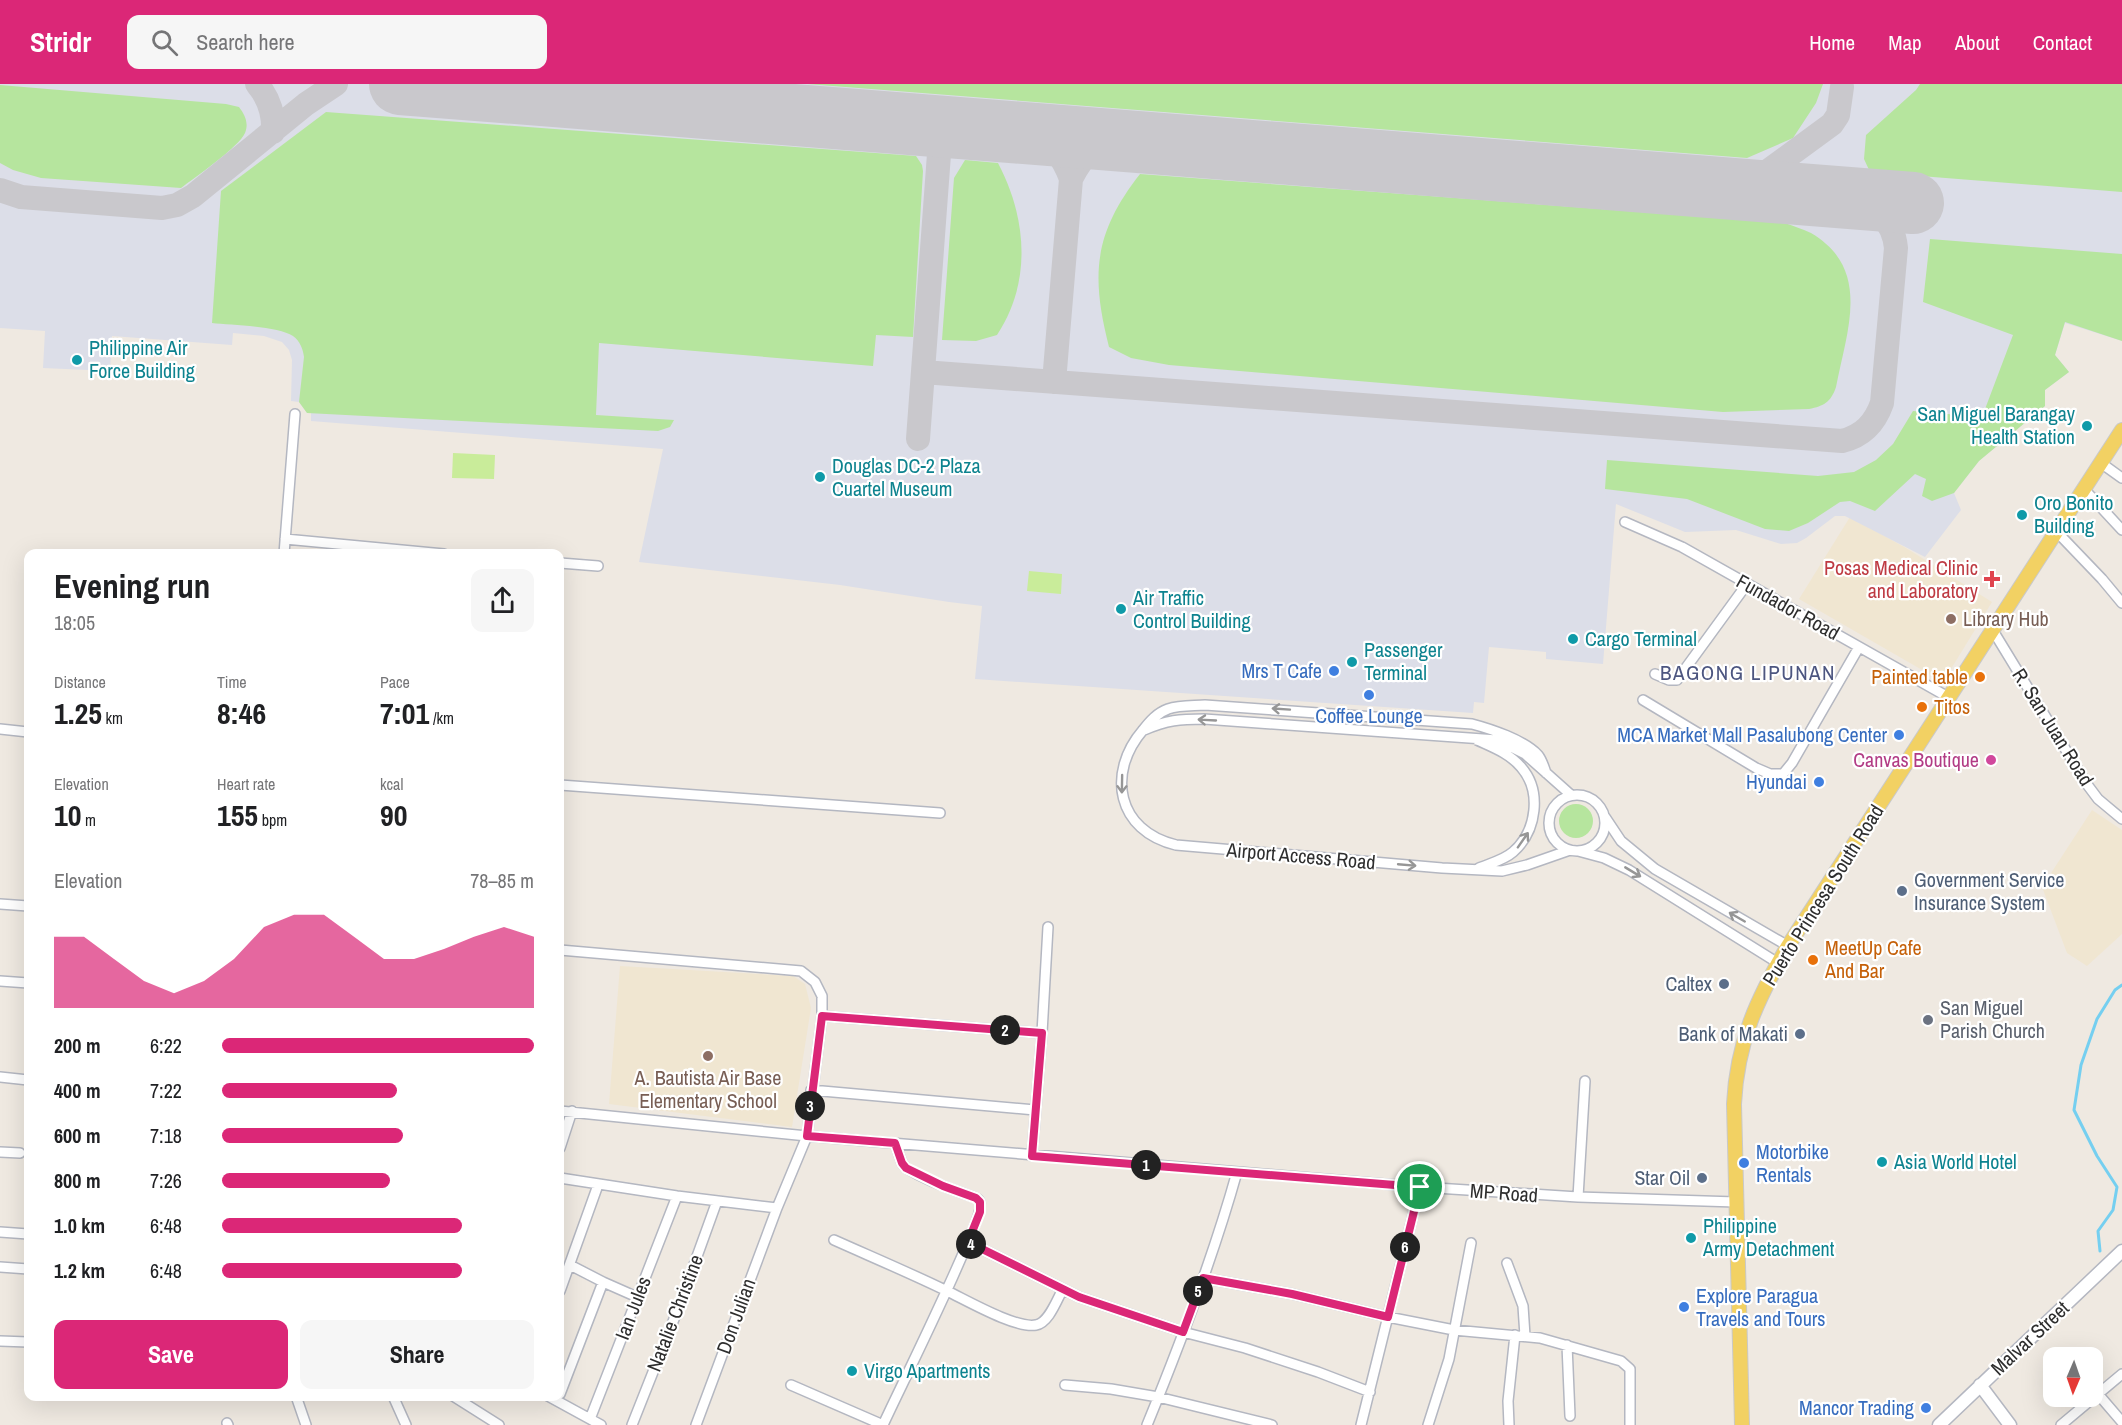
<!DOCTYPE html>
<html lang="en">
<head>
<meta charset="utf-8">
<style>
  body { margin:0; font-family:"Archivo Narrow",sans-serif; background:#f6f6f6; color:#202124; height:100vh; display:flex; flex-direction:column; font-size:22px; white-space:nowrap }
  * { box-sizing:border-box; margin:0 }
  p { font-size:20px; color:#757577 }
  .icon { flex:none; width:33px; height:33px; fill:none; stroke:currentColor; stroke-width:2; stroke-linecap:round; stroke-linejoin:round }
  .map { position:relative; flex:1; overflow:hidden }
  .panel { position:absolute; left:24px; top:465px; width:540px; height:852px; display:flex; flex-direction:column; background:#fff; border-radius:12px; box-shadow:0 6px 24px #0002 }
  .panel>* { flex:none }
  .needle { width:39px; rotate:182deg }
  .fabs { position:absolute; left:2043px; top:1263px; display:grid; gap:12px }
  .fabs a { display:grid; place-items:center; width:60px; height:60px; border-radius:12px; background:#fff; box-shadow:0 6px 24px #0002; font-size:30px }
  .pin { position:absolute; display:grid; place-items:center; width:51px; height:51px; color:#fff; margin:-26px; border:3px solid #fff; border-radius:50%; box-shadow:0 2px 6px #0007 }
  .km { position:absolute; width:30px; height:30px; margin:-15px; border-radius:50%; background:#222; color:#fff; font-size:16px; line-height:30px; text-align:center }
  .round { display:grid; place-items:center; flex:none; width:63px; height:63px; border-radius:12px; background:#f6f6f6 }
  .head { display:flex; align-items:center; justify-content:space-between; height:102px; padding:0 30px }
  h1 { font-size:33px; font-weight:700; line-height:45px }
  .metrics { display:grid; grid-template-columns:repeat(3,1fr); gap:9px; height:102px; padding:6px 30px }
  .metrics div { display:grid; align-content:center }
  .metrics b { font-size:30px; font-weight:700 }
  .metrics small { font-size:16px; font-weight:400 }
  .metrics p { font-size:16px }
  .chart { height:168px; padding:12px 30px }
  .chart p { display:flex; justify-content:space-between }
  .chart svg { width:100%; height:108px; margin-top:6px; fill:#db2777; opacity:.7 }
  .cta { display:flex; gap:12px; margin-top:auto; padding:12px 30px }
  .cta a { flex:1; height:69px; border-radius:12px; background:#db2777; color:#fff; font-size:24px; font-weight:700; line-height:69px; text-align:center }
  .cta a+a { background:#f6f6f6; color:#202124 }
  ul { padding:0 30px; list-style:none; font-size:20px }
  li { display:grid; grid-template-columns:96px 72px 1fr; align-items:center; height:45px }
  li i { height:15px; border-radius:8px; background:#db2777 }
  header { display:flex; align-items:center; gap:36px; box-sizing:border-box; height:84px; padding:0 30px; background:#db2777; color:#fff }
  header strong { font-size:28px }
  nav { display:flex; gap:33px; margin-inline-start:auto; font-size:21px }
  .search { width:420px; height:54px; background:#f6f6f6; display:flex; align-items:center; gap:15px; box-sizing:border-box; padding:0 21px; border-radius:12px; color:#757577; font-size:22px }
  .map>svg:first-child { display:block }
  .education { fill:#f0e6d1 }
  .airport { fill:#dcdee8 }
  .green { fill:#b6e59e }
  .pitch { fill:#c9ec9a }
  .lines { fill:none; stroke-linecap:round; stroke-linejoin:round }
  .stream { stroke:#75cff0; stroke-width:3 }
  .taxiway { stroke:#c9c8cc; stroke-width:24 }
  .runway { stroke:#c9c8cc; stroke-width:62 }
  .street-casing { stroke:#b4b7c1; stroke-width:12 }
  .secondary-casing { stroke:#b4b7c1; stroke-width:15 }
  .primary-casing { stroke:#c9c9c9; stroke-width:16 }
  .street { stroke:#fff; stroke-width:9 }
  .secondary { stroke:#fff; stroke-width:12 }
  .primary { stroke:#f2d163; stroke-width:14 }
  .oneway { stroke:#969696 }
  .route-casing { stroke:#fff; stroke-width:12 }
  .route { stroke:#db2777; stroke-width:8 }
  .culture-dot { fill:#0f9aa8; stroke:#fff; stroke-width:2 }
  .health-dot { fill:#e0444e; stroke:#fff; stroke-width:2 }
  .education-dot { fill:#8d6e63; stroke:#fff; stroke-width:2 }
  .shop-dot { fill:#3f7fe0; stroke:#fff; stroke-width:2 }
  .food-dot { fill:#e8710a; stroke:#fff; stroke-width:2 }
  .hotel-dot { fill:#d1479c; stroke:#fff; stroke-width:2 }
  .service-dot { fill:#5c6f8a; stroke:#fff; stroke-width:2 }
  .worship-dot { fill:#6b7280; stroke:#fff; stroke-width:2 }
  .labels { text-anchor:middle; stroke-width:4.5; stroke-linejoin:round; paint-order:stroke }
  .culture-label { font-size:20px; fill:#0d838f; stroke:#fff; text-anchor:start }
  .health-label { font-size:20px; fill:#be3a42; stroke:#fff; text-anchor:end }
  .street-label { font-size:20px; fill:#2e2e2e; stroke:#fff }
  .education-label { font-size:20px; fill:#785e54; stroke:#fff; text-anchor:start }
  .shop-label { font-size:20px; fill:#366cbe; stroke:#fff; text-anchor:end }
  .food-label { font-size:20px; fill:#c56008; stroke:#fff; text-anchor:start }
  .hotel-label { font-size:20px; fill:#b23c85; stroke:#fff; text-anchor:end }
  .service-label { font-size:20px; fill:#4e5e75; stroke:#fff; text-anchor:end }
  .worship-label { font-size:20px; fill:#5b616d; stroke:#fff; text-anchor:start }
  .neighbourhood-label { font-size:21px; letter-spacing:1.5px; fill:#4d5680; stroke:#fff }
</style>
</head>
<body>
<header>
<strong>Stridr</strong>
<div class="search"><svg class="icon" aria-label="search" viewBox="0 0 24 24"><circle cx="10" cy="10" r="6"/><path d="M15 15l6 6"/></svg>Search here</div>
<nav><a>Home</a><a>Map</a><a>About</a><a>Contact</a></nav>
</header>
<div class="map">
<svg width="2122" height="1341" viewBox="0 0 2122 1341">
  <rect width="100%" height="100%" fill="#efe9e1"/>
  <!-- education -->
  <path class="education" d="M 1850,433 L 1906,464 L 1992,518 L 1943,598 L 1799,515 Z
    M 2092,726 L 2122,746 L 2122,850 L 2087,882 L 2067,869 L 2042,803 Z
    M 620,882 L 793,892 L 805,900 L 811,924 L 792,1043 L 609,1020 Z"/>
  <!-- airport -->
  <path class="airport" d="M 0,0 L 2122,0 L 2122,257 L 2065,239 L 2055,271 L 2069,288 L 2045,306 L 2045,322 L 1979,377 L 1954,409 L 1961,426 L 1925,473 L 1845,432 L 1835,432 L 1806,454 L 1797,459 L 1781,460 L 1736,446 L 1685,448 L 1616,420 L 1603,580 L 1546,575 L 1546,568 L 1489,563 L 1484,619 L 1474,618 L 1473,629 L 975,595 L 982,522 L 949,518 L 840,501 L 639,478 L 663,365 L 311,337 L 311,329 L 307,329 L 299,318 L 291,317 L 292,276 L 289,266 L 282,258 L 264,252 L 233,249 L 232,261 L 112,252 L 110,287 L 43,284 L 45,247 L 0,244 Z"/>
  <!-- green -->
  <path class="green" d="M 807,0 L 1823,0 L 1816,19 L 1793,54 L 1747,74 Z
    M 1920,0 L 2122,0 L 2122,108 L 1870,88 L 1864,75 L 1866,51 L 1916,6 Z
    M 0,1 L 226,20 L 239,23 C 245,31 249,39 245,49 C 239,63 194,94 181,104 L 41,94 L 13,86 L 0,79 Z
    M 326,28 L 916,72 L 922,81 L 923,87 L 913,253 L 876,251 L 873,282 L 599,259 L 596,331 L 674,336 L 670,343 L 658,347 L 307,329 L 299,318 L 304,273 C 303,265 300,257 293,252 C 278,242 231,241 212,239 L 221,107 Z
    M 965,76 L 998,79 C 1027,134 1032,198 997,251 L 976,257 L 942,256 L 954,94 Z
    M 1140,90 L 1785,139 C 1793,142 1803,145 1811,149 C 1872,185 1847,246 1836,303 C 1831,318 1824,322 1809,325 L 1723,328 L 1169,281 L 1131,274 L 1109,263 C 1091,192 1093,150 1140,90 Z
    M 1930,155 L 2122,170 L 2122,257 L 2065,238 L 2055,271 L 2069,288 L 2045,306 L 2045,322 L 1979,377 L 1954,409 L 1932,417 L 1922,412 L 1926,395 L 1915,390 L 1875,427 L 1850,417 L 1840,418 L 1808,439 L 1789,447 L 1765,445 L 1687,415 L 1605,405 L 1607,376 L 1818,392 L 1854,388 L 1876,376 L 1893,360 L 1913,327 L 1982,333 L 2013,251 L 1923,218 Z
    M1559 737a17 17 0 1 1 34 0a17 17 0 1 1-34 0Z"/>
  <!-- pitch -->
  <path class="pitch" d="M 453,369 L 495,371 L 494,395 L 452,394 Z
    M 1029,487 L 1062,490 L 1061,510 L 1027,507 Z"/>
  <g class="lines">
    <!-- stream -->
    <path class="stream" d="M 2100,1167 L 2098,1147 L 2113,1126 L 2117,1103 L 2097,1072 L 2074,1026 L 2081,981 L 2097,935 L 2115,906 L 2122,901"/>
    <!-- taxiway -->
    <path class="taxiway" d="M 257,0 C 269,14 274,29 273,48
      M 665,0 L 688,23
      M 612,17 L 622,0
      M 1030,50 C 1052,58 1063,73 1071,95
      M 1732,105 L 1761,92 L 1832,40 L 1838,31 L 1842,3
      M 0,106 L 21,113 L 162,124 L 177,121 L 193,112 L 306,20 L 336,0
      M 923,288 L 1842,357 C 1863,352 1875,339 1882,319 L 1896,164 C 1893,133 1874,124 1848,114
      M 1054,298 L 1071,95 C 1085,67 1095,60 1127,57
      M 918,355 L 941,43"/>
    <!-- runway -->
    <path class="runway" d="M 400,0 L 1913,119"/>
    <!-- street casing -->
    <g class="street-casing">
      <path id="street" d="M 2101,379 L 2122,394
        M 2084,405 L 2122,446
        M 1625,438 L 1682,463 L 1948,613
        M 2056,447 L 2102,495 L 2122,519
        M 285,455 L 444,470
        M 284,470 L 295,330
        M 560,479 L 598,482
        M 1992,545 L 2086,699 L 2098,715 L 2122,735
        M 1655,590 L 1669,596 L 1677,596 L 1747,500
        M 1643,616 L 1756,684 L 1770,690 L 1783,690 L 1792,679 L 1859,563
        M 0,645 L 28,648
        M 1144,646 C 1167,636 1180,635 1204,635 L 1497,656 L 1525,670 L 1571,711
        M 1477,656 C 1492,663 1509,669 1521,683 C 1542,707 1537,747 1513,768 C 1504,776 1491,779 1479,784
        M 1546,689 C 1544,683 1542,676 1538,671 C 1524,656 1491,645 1472,640 L 1205,621 C 1193,622 1180,621 1168,625 C 1157,629 1150,637 1143,646 C 1106,689 1117,747 1176,761 L 1442,784 L 1502,787 L 1527,781 L 1570,766
        M 560,701 L 940,729
        M1549 739a28 28 0 1 1 56 0a28 28 0 1 1-56 0Z
        M 1605,733 L 1621,757 L 1655,785 L 1788,862
        M 1578,767 L 1604,774 L 1629,786 L 1778,879
        M 0,820 L 28,822
        M 560,866 L 801,887 L 815,898 L 822,912 L 822,932 L 807,1052 L 1420,1103 L 1578,1113 L 1736,1118
        M 0,897 L 28,899
        M 822,932 L 1042,949
        M 0,993 L 28,996
        M 811,1006 L 1035,1026
        M 560,1027 L 807,1052 L 777,1124 L 696,1341
        M 560,1064 L 572,1027
        M 0,1068 L 20,1069
        M 1032,1072 L 1042,949 L 1048,843
        M 560,1094 L 677,1112 L 777,1124
        M 1578,1113 L 1585,997
        M 0,1148 L 28,1150
        M 834,1156 C 872,1173 910,1189 947,1207 C 966,1216 1016,1245 1036,1241 C 1049,1239 1057,1215 1063,1205
        M 968,1158 L 1079,1213 L 1183,1248 L 1245,1264 L 1318,1288 L 1370,1308
        M 1507,1179 L 1523,1222 L 1525,1252
        M 0,1183 L 28,1185
        M 1203,1194 L 1292,1210 L 1388,1233 L 1454,1246 L 1540,1254 L 1621,1277 L 1630,1285 L 1630,1341
        M 603,1198 L 637,1213
        M 560,1207 L 598,1101
        M 0,1257 L 28,1258
        M 1567,1261 L 1570,1332
        M 791,1301 L 883,1341
        M 1065,1301 L 1111,1305 L 1158,1313 L 1272,1341
        M 560,1310 L 603,1198 L 570,1181
        M 2098,1310 L 2122,1338
        M 296,1312 L 306,1341
        M 393,1312 L 406,1341
        M 453,1312 L 499,1341
        M 548,1312 L 601,1341
        M 590,1335 L 677,1112
        M 227,1339 L 228,1341
        M 632,1341 L 678,1225 L 717,1117
        M 883,1341 C 895,1314 986,1132 980,1118 C 978,1113 970,1112 965,1110 C 944,1103 924,1095 906,1084 L 902,1079 L 895,1059
        M 1147,1341 C 1181,1258 1213,1174 1237,1088
        M 1361,1341 L 1420,1103
        M 1428,1341 L 1449,1275 L 1471,1159
        M 1509,1341 L 1508,1317 L 1515,1251
        M 2061,1341 L 2122,1290"/>
    </g>
    <!-- secondary casing -->
    <g class="secondary-casing">
      <path id="secondary" d="M 1980,1301 L 2010,1341
        M 1939,1341 L 2122,1167"/>
    </g>
    <!-- primary casing -->
    <g class="primary-casing">
      <path id="primary" d="M 1742,1341 L 1734,1020 C 1737,958 1757,915 1788,862 L 2122,346"/>
    </g>
    <!-- street -->
    <use href="#street" class="street"/>
    <!-- secondary -->
    <use href="#secondary" class="secondary"/>
    <!-- primary -->
    <use href="#primary" class="primary"/>
  </g>
  <!-- one-way arrows -->
  <defs><path id="oneway-shaft" d="M-6 0H5M1.5-3L5.5 0L1.5 3" fill="none" stroke-width="1.6" stroke-linecap="round" stroke-linejoin="round" transform="scale(1.5)"/></defs>
  <g class="oneway">
    <use href="#oneway-shaft" transform="translate(1281 625) rotate(-176)"/>
    <use href="#oneway-shaft" transform="translate(1207 636) rotate(-177)"/>
    <use href="#oneway-shaft" transform="translate(1122 700) rotate(91)"/>
    <use href="#oneway-shaft" transform="translate(1523 756) rotate(-55)"/>
    <use href="#oneway-shaft" transform="translate(1407 781) rotate(5)"/>
    <use href="#oneway-shaft" transform="translate(1633 788) rotate(31)"/>
    <use href="#oneway-shaft" transform="translate(1737 833) rotate(-150)"/>
  </g>
  <g class="lines">
    <!-- route casing -->
    <g class="route-casing">
      <path id="route" d="M 822,932 L 1042,949 L 1032,1072 L 1420,1103 L 1388,1233 L 1292,1210 L 1203,1194 L 1183,1248 L 1079,1213 L 968,1158 L 980,1128 L 980,1118 L 976,1114 L 943,1102 L 906,1084 L 902,1079 L 895,1059 L 807,1052 Z"/>
    </g>
    <!-- route -->
    <use href="#route" class="route"/>
  </g>
  <!-- markers -->
  <g class="culture-dot">
    <circle cx="77" cy="276" r="6"/>
    <circle cx="2087" cy="342" r="6"/>
    <circle cx="820" cy="393" r="6"/>
    <circle cx="2022" cy="431" r="6"/>
    <circle cx="1121" cy="525" r="6"/>
    <circle cx="1573" cy="555" r="6"/>
    <circle cx="1352" cy="578" r="6"/>
    <circle cx="1882" cy="1078" r="6"/>
    <circle cx="1691" cy="1154" r="6"/>
    <circle cx="852" cy="1287" r="6"/>
  </g>
  <path class="health-dot" d="M1989 486h6v6h6v6h-6v6h-6v-6h-6v-6h6z"/>
  <g class="education-dot">
    <circle cx="1951" cy="535" r="6"/>
    <circle cx="708" cy="972" r="6"/>
  </g>
  <g class="shop-dot">
    <circle cx="1334" cy="587" r="6"/>
    <circle cx="1369" cy="611" r="6"/>
    <circle cx="1899" cy="651" r="6"/>
    <circle cx="1819" cy="698" r="6"/>
    <circle cx="1744" cy="1079" r="6"/>
    <circle cx="1684" cy="1223" r="6"/>
    <circle cx="1926" cy="1324" r="6"/>
  </g>
  <g class="food-dot">
    <circle cx="1980" cy="593" r="6"/>
    <circle cx="1922" cy="623" r="6"/>
    <circle cx="1813" cy="876" r="6"/>
  </g>
  <circle class="hotel-dot" cx="1991" cy="676" r="6"/>
  <g class="service-dot">
    <circle cx="1902" cy="807" r="6"/>
    <circle cx="1724" cy="900" r="6"/>
    <circle cx="1800" cy="950" r="6"/>
    <circle cx="1702" cy="1094" r="6"/>
  </g>
  <circle class="worship-dot" cx="1928" cy="936" r="6"/>
  <g class="labels">
    <!-- culture labels -->
    <g class="culture-label">
      <text x="89" y="271">Philippine Air<tspan x="89" dy="23">Force Building</tspan></text>
      <text x="2075" y="337" text-anchor="end">San Miguel Barangay<tspan x="2075" dy="23">Health Station</tspan></text>
      <text x="832" y="389">Douglas DC-2 Plaza<tspan x="832" dy="23">Cuartel Museum</tspan></text>
      <text x="2034" y="426">Oro Bonito<tspan x="2034" dy="23">Building</tspan></text>
      <text x="1133" y="521">Air Traffic<tspan x="1133" dy="23">Control Building</tspan></text>
      <text x="1585" y="562">Cargo Terminal</text>
      <text x="1364" y="573">Passenger<tspan x="1364" dy="23">Terminal</tspan></text>
      <text x="1894" y="1085">Asia World Hotel</text>
      <text x="1703" y="1149">Philippine<tspan x="1703" dy="23">Army Detachment</tspan></text>
      <text x="864" y="1294">Virgo Apartments</text>
    </g>
    <!-- health labels -->
    <g class="health-label">
      <text x="1978" y="491">Posas Medical Clinic<tspan x="1978" dy="23">and Laboratory</tspan></text>
    </g>
    <!-- street labels -->
    <g class="street-label">
      <text transform="translate(1788 523) rotate(29)" y="7">Fundador Road</text>
      <text transform="translate(2053 643) rotate(58)" y="7">R. San Juan Road</text>
      <text transform="translate(1301 772) rotate(5)" y="7">Airport Access Road</text>
      <text transform="translate(1823 811) rotate(-58)" y="7">Puerto Princesa South Road</text>
      <text transform="translate(1504 1109) rotate(4)" y="7">MP Road</text>
      <text transform="translate(633 1224) rotate(-69)" y="7">Ian Jules</text>
      <text transform="translate(675 1229) rotate(-69)" y="7">Natalie Christine</text>
      <text transform="translate(736 1232) rotate(-70)" y="7">Don Julian</text>
      <text transform="translate(2030 1254) rotate(-43)" y="7">Malvar Street</text>
    </g>
    <!-- education labels -->
    <g class="education-label">
      <text x="1963" y="542">Library Hub</text>
      <text x="708" y="1001" text-anchor="middle">A. Bautista Air Base<tspan x="708" dy="23">Elementary School</tspan></text>
    </g>
    <!-- shop labels -->
    <g class="shop-label">
      <text x="1322" y="594">Mrs T Cafe</text>
      <text x="1369" y="639" text-anchor="middle">Coffee Lounge</text>
      <text x="1887" y="658">MCA Market Mall Pasalubong Center</text>
      <text x="1807" y="705">Hyundai</text>
      <text x="1756" y="1075" text-anchor="start">Motorbike<tspan x="1756" dy="23">Rentals</tspan></text>
      <text x="1696" y="1219" text-anchor="start">Explore Paragua<tspan x="1696" dy="23">Travels and Tours</tspan></text>
      <text x="1914" y="1331">Mancor Trading</text>
    </g>
    <!-- food labels -->
    <g class="food-label">
      <text x="1968" y="600" text-anchor="end">Painted table</text>
      <text x="1934" y="630">Titos</text>
      <text x="1825" y="871">MeetUp Cafe<tspan x="1825" dy="23">And Bar</tspan></text>
    </g>
    <!-- hotel labels -->
    <g class="hotel-label">
      <text x="1979" y="683">Canvas Boutique</text>
    </g>
    <!-- service labels -->
    <g class="service-label">
      <text x="1914" y="803" text-anchor="start">Government Service<tspan x="1914" dy="23">Insurance System</tspan></text>
      <text x="1712" y="907">Caltex</text>
      <text x="1788" y="957">Bank of Makati</text>
      <text x="1690" y="1101">Star Oil</text>
    </g>
    <!-- worship labels -->
    <g class="worship-label">
      <text x="1940" y="931">San Miguel<tspan x="1940" dy="23">Parish Church</tspan></text>
    </g>
    <!-- neighbourhood labels -->
    <g class="neighbourhood-label">
      <text x="1748" y="596">BAGONG LIPUNAN</text>
    </g>
  </g>
</svg>
<div class="fabs">
<a><svg class="needle" viewBox="-14 -14 28 28"><path d="M0-13l5 13h-10z" fill="#e53935"/><path d="M0 13l5-13h-10z" fill="#757577"/></svg></a>
</div>
<div class="pin" style="left:1420px;top:1103px;background:#1e9e55"><svg class="icon" aria-label="arrive" viewBox="0 0 24 24"><path d="M6 21V4h12l-3 4 3 4H6"/></svg></div>
<b class="km" style="left:1146px;top:1081px">1</b>
<b class="km" style="left:1005px;top:946px">2</b>
<b class="km" style="left:810px;top:1022px">3</b>
<b class="km" style="left:971px;top:1160px">4</b>
<b class="km" style="left:1198px;top:1207px">5</b>
<b class="km" style="left:1405px;top:1163px">6</b>
<section class="panel">
<div class="head"><div><h1>Evening run</h1><p>18:05</p></div><a class="round"><svg class="icon" aria-label="share" viewBox="0 0 24 24"><path d="M12 15V3M7 8l5-5 5 5M5 13v7h14v-7"/></svg></a></div>
<div class="metrics">
<div><p>Distance</p><b>1.25<small> km</small></b></div>
<div><p>Time</p><b>8:46</b></div>
<div><p>Pace</p><b>7:01<small> /km</small></b></div>
</div>
<div class="metrics">
<div><p>Elevation</p><b>10<small> m</small></b></div>
<div><p>Heart rate</p><b>155<small> bpm</small></b></div>
<div><p>kcal</p><b>90</b></div>
</div>
<div class="chart"><p><span>Elevation</span>78–85 m</p>
<svg viewBox="0 0 160 44" preserveAspectRatio="none"><path d="M0 44V15L10 15L20 24L30 33L40 38L50 33L60 24L70 11L80 6L90 6L100 15L110 24L120 24L130 20L140 15L150 11L160 15V44z"/></svg>
</div>
<ul>
<li><b>200 m</b>6:22<i style="width:100%"></i></li>
<li><b>400 m</b>7:22<i style="width:56%"></i></li>
<li><b>600 m</b>7:18<i style="width:58%"></i></li>
<li><b>800 m</b>7:26<i style="width:54%"></i></li>
<li><b>1.0 km</b>6:48<i style="width:77%"></i></li>
<li><b>1.2 km</b>6:48<i style="width:77%"></i></li>
</ul>
<div class="cta"><a>Save</a><a>Share</a></div>
</section>
</div>
</body>
</html>
